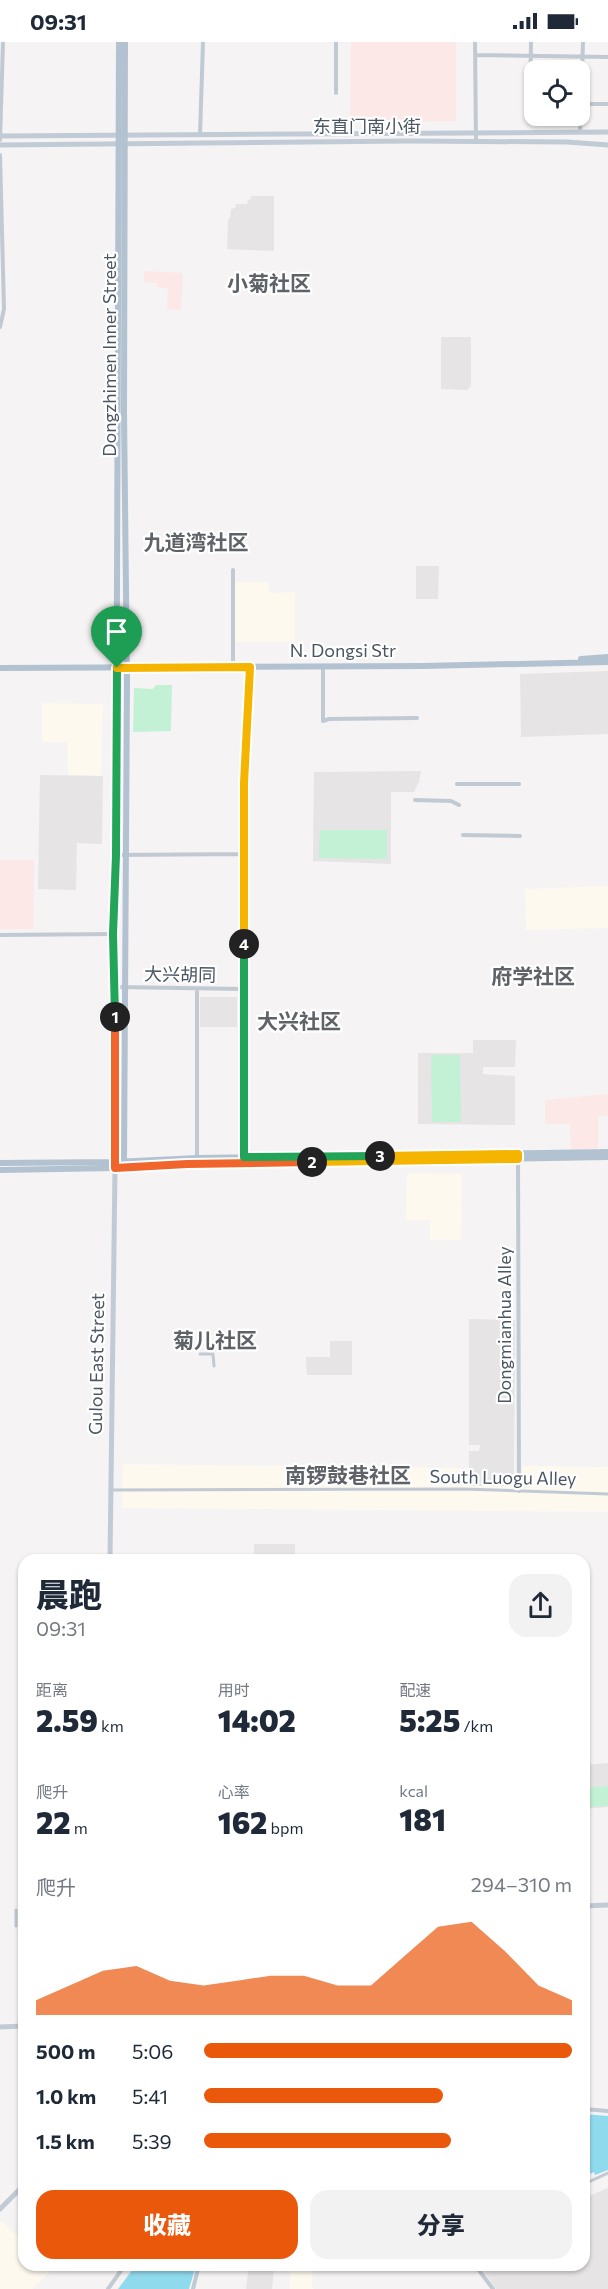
<!DOCTYPE html>
<html lang="zh">
<head>
<meta charset="utf-8">
<style>
  body { margin:0; font-family:Commissioner,"Noto Sans SC",sans-serif; background:#f2f2f3; color:#1f2937; height:100vh; display:flex; flex-direction:column; font-size:22px; white-space:nowrap }
  * { box-sizing:border-box; margin:0 }
  p { font-size:20px; color:#747a83 }
  .icon { flex:none; width:33px; height:33px; fill:none; stroke:currentColor; stroke-width:2; stroke-linecap:round; stroke-linejoin:round }
  .map { position:relative; flex:1; overflow:hidden }
  .sheet { position:absolute; left:18px; top:1512px; width:572px; height:717px; display:flex; flex-direction:column; background:#fff; border-radius:18px; box-shadow:0 2px 4px #0004 }
  .sheet>* { flex:none }
  .tools { position:absolute; left:524px; top:18px; display:grid; gap:12px }
  .tools a { display:grid; place-items:center; width:66px; height:66px; border-radius:12px; background:#fff; box-shadow:0 2px 4px #0004; font-size:30px }
  .pin { position:absolute; display:grid; place-items:center; width:51px; height:51px; color:#fff; margin:-62px -26px; border-radius:50% 50% 50% 0; rotate:-45deg; box-shadow:0 0 6px #0007 }
  .pin .icon { rotate:45deg }
  .km { position:absolute; width:30px; height:30px; margin:-15px; border-radius:50%; background:#222; color:#fff; font-size:16px; line-height:30px; text-align:center }
  .round { display:grid; place-items:center; flex:none; width:63px; height:63px; border-radius:18px; background:#f2f2f3 }
  .head { display:flex; align-items:center; justify-content:space-between; height:102px; padding:0 18px }
  h1 { font-size:33px; font-weight:800; line-height:45px }
  .metrics { display:grid; grid-template-columns:repeat(3,1fr); gap:9px; height:102px; padding:6px 18px }
  .metrics div { display:grid; align-content:center }
  .metrics b { font-size:30px; font-weight:800 }
  .metrics small { font-size:16px; font-weight:400 }
  .metrics p { font-size:16px }
  .chart { height:168px; padding:12px 18px }
  .chart p { display:flex; justify-content:space-between }
  .chart svg { width:100%; height:108px; margin-top:6px; fill:#ea580c; opacity:.7 }
  .button { display:flex; gap:12px; margin-top:auto; padding:12px 18px }
  .button a { flex:1; height:69px; border-radius:18px; background:#ea580c; color:#fff; font-size:24px; font-weight:800; line-height:69px; text-align:center }
  .button a+a { background:#f2f2f3; color:#1f2937 }
  ul { padding:0 18px; list-style:none; font-size:20px }
  li { display:grid; grid-template-columns:96px 72px 1fr; align-items:center; height:45px }
  li i { height:15px; border-radius:8px; background:#ea580c }
  .status { display:flex; justify-content:space-between; align-items:center; height:42px; padding:0 30px; background:#fff; direction:ltr }
  .status svg { height:16px; fill:currentColor }
  .map>svg:first-child { display:block }
  .commercial { fill:#fdf9ef }
  .education { fill:#e6e4e5 }
  .medical { fill:#fce8e6 }
  .green { fill:#c3f1d5 }
  .water { fill:#90daee }
  .lines { fill:none; stroke-linecap:round; stroke-linejoin:round }
  .pedestrian { stroke:#c1cad2; stroke-width:3 }
  .minor { stroke:#c1cad2; stroke-width:4 }
  .secondary { stroke:#c1cbd6; stroke-width:5 }
  .primary { stroke:#b3c2d1; stroke-width:6 }
  .split-1-casing { stroke:#fff; stroke-width:12 }
  .split-2-casing { stroke:#fff; stroke-width:12 }
  .split-3-casing { stroke:#fff; stroke-width:12 }
  .split-4-casing { stroke:#fff; stroke-width:12 }
  .split-5-casing { stroke:#fff; stroke-width:12 }
  .split-1 { stroke:#22a559; stroke-width:8 }
  .split-2 { stroke:#f0652b; stroke-width:8 }
  .split-3 { stroke:#f5b400; stroke-width:8 }
  .split-4 { stroke:#22a559; stroke-width:8 }
  .split-5 { stroke:#f5b400; stroke-width:8 }
  .labels { text-anchor:middle; stroke-width:4.5; stroke-linejoin:round; paint-order:stroke }
  .street-label { font-size:18px; fill:#4a5661; stroke:#fff }
  .quarter-label { font-size:21px; font-weight:bold; fill:#5f6368; stroke:#fff }
</style>
</head>
<body>
<div class="status"><b>09:31</b><svg viewBox="0 0 49 12"><path d="M0 12V9h3v3zM5 12V6h3v6zM10 12V3h3v9zM15 12V0h3v12zM26 1h20v11H26zM47 4h2v5h-2z"/></svg></div>
<div class="map">
<svg width="608" height="2247" viewBox="0 0 608 2247">
  <rect width="100%" height="100%" fill="#f5f3f3"/>
  <!-- commercial -->
  <path class="commercial" d="M 234,540 L 268,540 L 269,551 L 295,550 L 295,600 L 235,600 Z
    M 42,661 L 103,662 L 101,734 L 68,733 L 67,700 L 42,700 Z
    M 608,844 L 608,886 L 526,888 L 525,847 Z
    M 407,1131 L 462,1132 L 461,1198 L 430,1198 L 430,1178 L 406,1178 Z
    M 123,1422 L 462,1426 L 463,1444 L 521,1444 L 522,1424 L 608,1425 L 608,1470 L 122,1466 Z
    M 2,2179 L 24,2200 L 24,2223 L 57,2223 L 32,2247 L 0,2247 L 0,2181 Z
    M 291,2224 L 313,2225 L 312,2245 L 314,2247 L 289,2247 Z"/>
  <!-- education -->
  <path class="education" d="M 251,154 L 274,154 L 274,209 L 227,207 L 228,177 L 230,177 L 231,167 L 235,166 L 236,162 L 247,162 L 248,158 L 251,157 Z
    M 441,295 L 471,295 L 471,344 L 467,348 L 441,347 Z
    M 416,524 L 439,524 L 438,557 L 416,557 Z
    M 608,629 L 608,692 L 521,695 L 520,632 Z
    M 421,729 L 419,740 L 414,750 L 391,750 L 391,822 L 313,819 L 314,730 Z
    M 40,733 L 103,734 L 102,802 L 77,801 L 76,848 L 38,847 Z
    M 200,955 L 237,955 L 237,985 L 200,985 Z
    M 473,998 L 516,998 L 515,1025 L 483,1025 L 483,1032 L 515,1034 L 515,1083 L 418,1082 L 418,1011 L 473,1011 Z
    M 469,1277 L 515,1278 L 514,1444 L 469,1444 L 469,1409 L 479,1409 L 480,1403 L 469,1403 Z
    M 330,1299 L 352,1299 L 352,1333 L 307,1333 L 306,1315 L 330,1315 Z
    M 254,1502 L 295,1502 L 295,1518 L 254,1518 Z
    M 608,1721 L 608,1765 L 584,1767 L 584,1723 Z
    M 608,2146 L 608,2247 L 496,2247 L 479,2223 L 584,2223 L 584,2156 Z
    M 249,2223 L 274,2226 L 272,2247 L 246,2247 Z"/>
  <!-- medical -->
  <path class="medical" d="M 351,0 L 456,0 L 456,79 L 350,80 Z
    M 144,229 L 183,231 L 181,268 L 167,267 L 168,247 L 157,245 L 157,241 L 144,240 Z
    M 0,818 L 34,818 L 33,887 L 0,887 Z
    M 608,1052 L 608,1073 L 598,1074 L 598,1107 L 571,1107 L 570,1082 L 545,1082 L 545,1058 Z"/>
  <!-- green -->
  <path class="green" d="M 156,643 L 172,643 L 171,689 L 133,690 L 134,646 L 153,647 Z
    M 320,788 L 387,788 L 387,817 L 319,816 Z
    M 431,1013 L 460,1013 L 461,1080 L 432,1080 Z
    M 608,1744 L 608,1764 L 584,1765 L 584,1746 Z"/>
  <!-- water -->
  <path class="water" d="M 584,2072 L 608,2074 L 608,2128 L 595,2133 L 594,2130 L 584,2135 Z
    M 136,2223 L 196,2223 L 189,2247 L 118,2247 Z"/>
  <g class="lines">
    <!-- pedestrian -->
    <path class="pedestrian" d="M 200,1312 L 213,1312 L 214,1324
      M 112,1448 L 464,1447 L 608,1452
      M 16,1884 L 16,1868
      M 584,2142 L 608,2131"/>
    <!-- minor -->
    <path class="minor" d="M 336,0 L 336,51
      M 475,0 L 476,100
      M 531,0 L 530,64 L 534,64
      M 475,13 L 608,15
      M 579,62 L 608,62
      M 580,90 L 583,0
      M 200,93 L 203,0
      M 0,98 L 3,0
      M 0,113 L 4,267 L 0,285
      M 233,625 L 233,528
      M 323,625 L 323,679 L 329,677 L 417,676
      M 457,742 L 519,742
      M 415,758 L 451,759 L 459,763
      M 463,793 L 520,794
      M 117,813 L 244,812
      M 0,893 L 113,892
      M 115,945 L 243,947
      M 197,1116 L 197,947
      M 518,1116 L 519,1449
      M 244,1117 L 244,741 L 251,625
      M 584,2067 L 608,2069
      M 393,2223 L 395,2223
      M 475,2223 L 493,2247
      M 108,2247 L 125,2223
      M 193,2247 L 199,2223"/>
    <!-- secondary -->
    <path class="secondary" d="M 0,94 L 608,90
      M 0,103 L 410,99 L 567,100 L 608,103
      M 110,1518 L 115,1126
      M 584,1864 L 608,1863
      M 0,1985 L 24,1984
      M 0,2167 L 24,2143"/>
    <!-- primary -->
    <path class="primary" d="M 581,617 L 608,615
      M 0,626 L 423,624 L 608,620
      M 124,1119 L 127,639 L 124,370 L 125,0
      M 0,1121 L 115,1120 L 197,1116 L 608,1110
      M 115,1126 L 115,961 L 113,892 L 116,813 L 119,0
      M 0,1128 L 115,1126 L 187,1122 L 608,1115"/>
  </g>
  <g class="lines">
    <!-- split-1 casing -->
    <g class="split-1-casing">
      <path id="split-1" d="M 115,975 L 113,892 L 116,813 L 117,626"/>
    </g>
    <!-- split-2 casing -->
    <g class="split-2-casing">
      <path id="split-2" d="M 115,975 L 115,1126 L 187,1122 L 312,1120"/>
    </g>
    <!-- split-3 casing -->
    <g class="split-3-casing">
      <path id="split-3" d="M 312,1120 L 518,1117 L 518,1112 L 380,1114"/>
    </g>
    <!-- split-4 casing -->
    <g class="split-4-casing">
      <path id="split-4" d="M 244,902 L 244,1115 L 380,1114"/>
    </g>
    <!-- split-5 casing -->
    <g class="split-5-casing">
      <path id="split-5" d="M 117,626 L 250,625 L 244,741 L 244,902"/>
    </g>
    <!-- split-1 -->
    <use href="#split-1" class="split-1"/>
    <!-- split-2 -->
    <use href="#split-2" class="split-2"/>
    <!-- split-3 -->
    <use href="#split-3" class="split-3"/>
    <!-- split-4 -->
    <use href="#split-4" class="split-4"/>
    <!-- split-5 -->
    <use href="#split-5" class="split-5"/>
  </g>
  <g class="labels">
    <!-- street labels -->
    <g class="street-label">
      <text x="367" y="91">东直门南小街</text>
      <text transform="translate(110 313) rotate(-90)" y="6">Dongzhimen Inner Street</text>
      <text x="343" y="615">N. Dongsi Str</text>
      <text transform="translate(180 933) rotate(1)" y="6">大兴胡同</text>
      <text transform="translate(505 1283) rotate(-90)" y="6">Dongmianhua Alley</text>
      <text transform="translate(97 1322) rotate(-89)" y="6">Gulou East Street</text>
      <text transform="translate(503 1436) rotate(1)" y="6">South Luogu Alley</text>
    </g>
    <!-- quarter labels -->
    <g class="quarter-label">
      <text x="269" y="249">小菊社区</text>
      <text x="196" y="508">九道湾社区</text>
      <text x="533" y="942">府学社区</text>
      <text x="299" y="987">大兴社区</text>
      <text x="215" y="1306">菊儿社区</text>
      <text x="348" y="1441">南锣鼓巷社区</text>
    </g>
  </g>
</svg>
<div class="tools">
<a><svg class="icon" aria-label="locate" viewBox="0 0 24 24"><circle cx="12" cy="12" r="6"/><path d="M12 2v4M12 18v4M2 12h4M18 12h4"/></svg></a>
</div>
<div class="pin" style="left:117px;top:626px;background:#1e9e55"><svg class="icon" aria-label="arrive" viewBox="0 0 24 24"><path d="M6 21V4h12l-3 4 3 4H6"/></svg></div>
<b class="km" style="left:115px;top:975px">1</b>
<b class="km" style="left:312px;top:1120px">2</b>
<b class="km" style="left:380px;top:1114px">3</b>
<b class="km" style="left:244px;top:902px">4</b>
<section class="sheet">
<div class="head"><div><h1>晨跑</h1><p>09:31</p></div><a class="round"><svg class="icon" aria-label="share" viewBox="0 0 24 24"><path d="M12 15V3M7 8l5-5 5 5M5 13v7h14v-7"/></svg></a></div>
<div class="metrics">
<div><p>距离</p><b>2.59<small> km</small></b></div>
<div><p>用时</p><b>14:02</b></div>
<div><p>配速</p><b>5:25<small> /km</small></b></div>
</div>
<div class="metrics">
<div><p>爬升</p><b>22<small> m</small></b></div>
<div><p>心率</p><b>162<small> bpm</small></b></div>
<div><p>kcal</p><b>181</b></div>
</div>
<div class="chart"><p><span>爬升</span>294–310 m</p>
<svg viewBox="0 0 160 44" preserveAspectRatio="none"><path d="M0 44V38L10 32L20 26L30 24L40 30L50 32L60 30L70 28L80 28L90 32L100 32L110 20L120 8L130 6L140 18L150 32L160 38V44z"/></svg>
</div>
<ul>
<li><b>500 m</b>5:06<i style="width:100%"></i></li>
<li><b>1.0 km</b>5:41<i style="width:65%"></i></li>
<li><b>1.5 km</b>5:39<i style="width:67%"></i></li>
</ul>
<div class="button"><a>收藏</a><a>分享</a></div>
</section>
</div>
</body>
</html>
